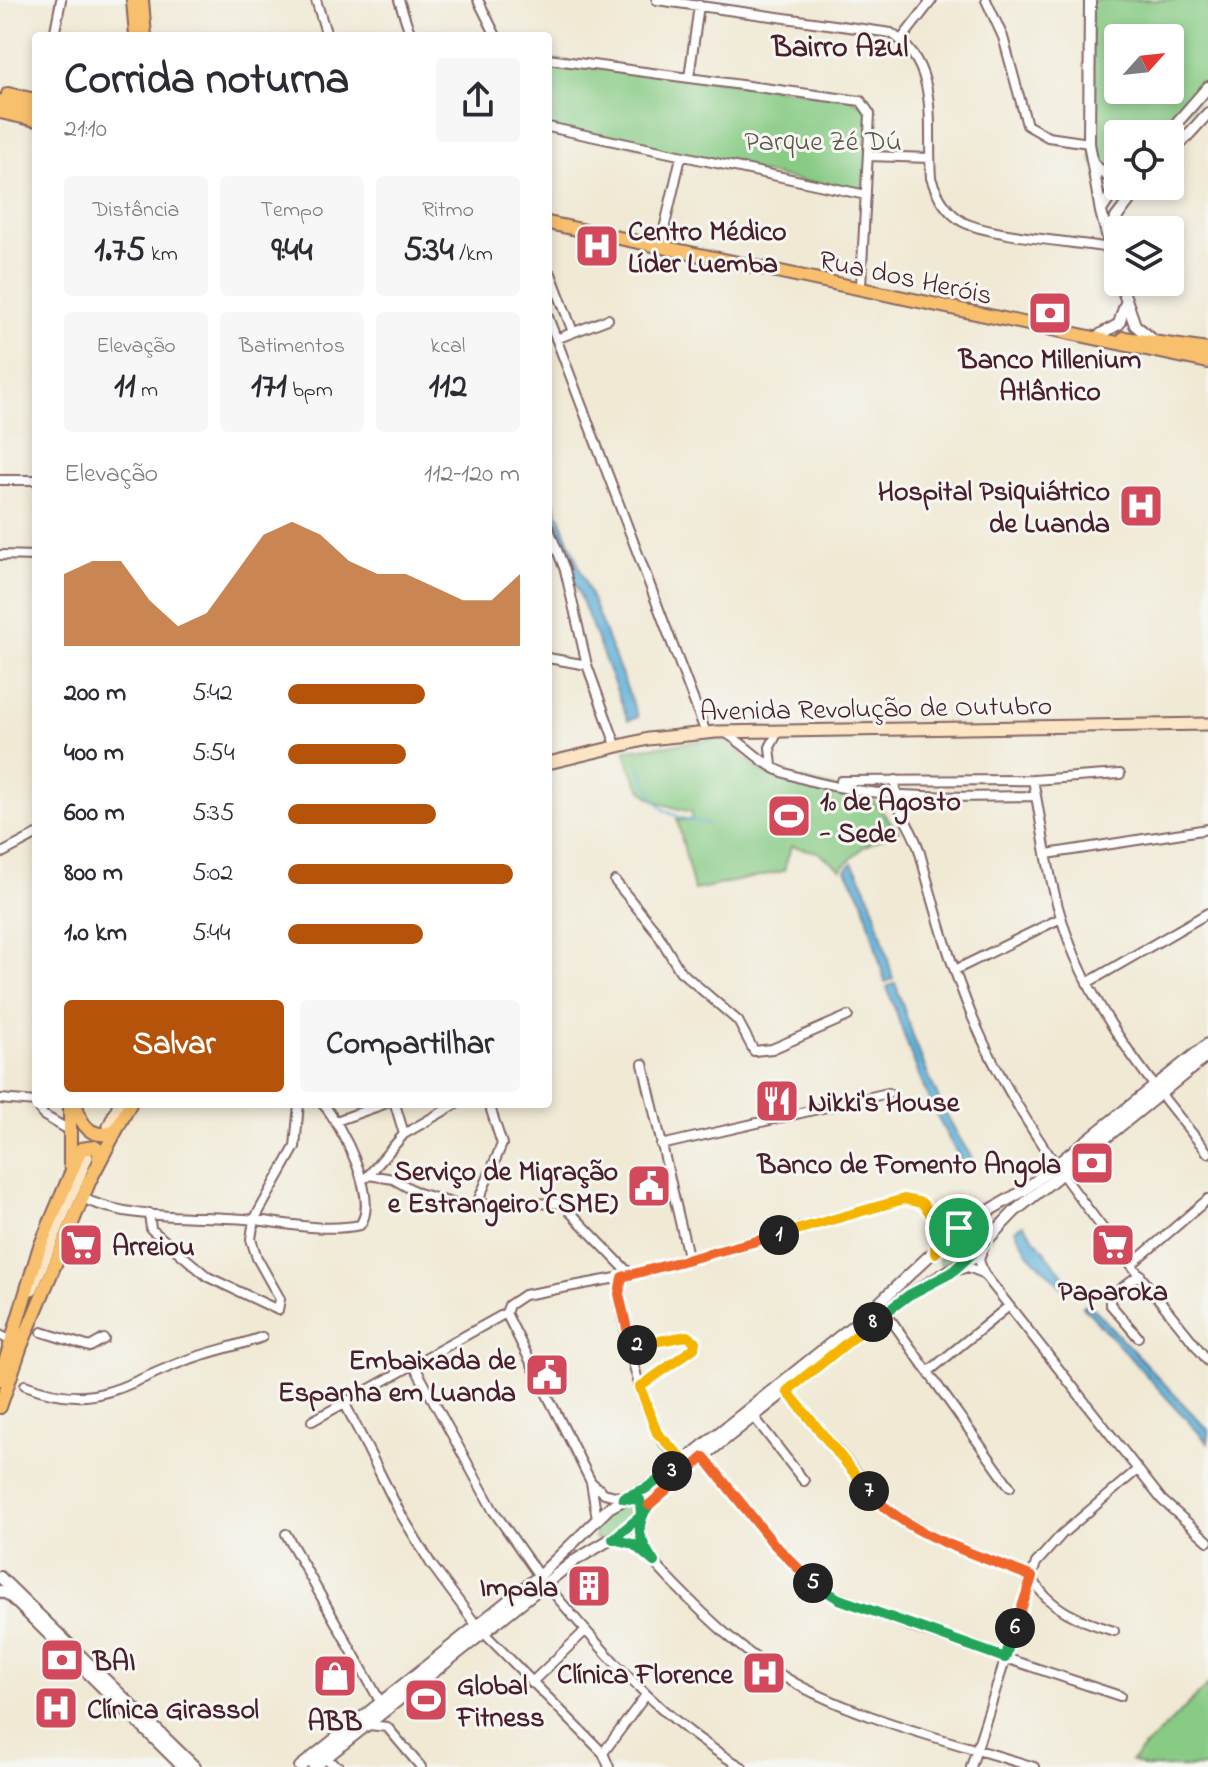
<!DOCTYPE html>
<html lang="pt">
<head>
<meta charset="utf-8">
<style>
  body { margin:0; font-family:"Indie Flower",sans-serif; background:#f7f7f7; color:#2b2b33; height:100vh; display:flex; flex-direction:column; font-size:30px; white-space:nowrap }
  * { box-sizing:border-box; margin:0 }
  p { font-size:26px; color:#7c7c81 }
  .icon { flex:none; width:44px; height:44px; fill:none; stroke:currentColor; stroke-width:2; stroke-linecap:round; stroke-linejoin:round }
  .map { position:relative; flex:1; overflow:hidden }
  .sheet { position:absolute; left:32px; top:32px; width:520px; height:1076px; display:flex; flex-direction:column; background:#fff; border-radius:8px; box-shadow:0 4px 12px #0003 }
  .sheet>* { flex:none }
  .needle { width:52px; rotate:63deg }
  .tools { position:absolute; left:1104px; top:24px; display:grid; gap:16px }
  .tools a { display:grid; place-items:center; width:80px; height:80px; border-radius:8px; background:#fff; box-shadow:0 4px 12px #0003; font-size:40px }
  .pin { position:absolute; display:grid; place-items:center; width:68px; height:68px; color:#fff; margin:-34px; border:4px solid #fff; border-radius:50%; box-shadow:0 2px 8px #0007 }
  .km { position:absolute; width:40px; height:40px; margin:-20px; border-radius:50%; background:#222; color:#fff; font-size:22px; line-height:40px; text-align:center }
  .round { display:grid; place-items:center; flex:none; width:84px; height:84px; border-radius:8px; background:#f7f7f7 }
  .overview { display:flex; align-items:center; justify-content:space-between; height:136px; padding:0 32px }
  h1 { font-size:44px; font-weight:700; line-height:60px }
  .metrics { display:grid; grid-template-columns:repeat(3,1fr); gap:12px; height:136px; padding:8px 32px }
  .metrics div { display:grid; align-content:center; border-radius:8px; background:#f7f7f7; text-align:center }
  .metrics b { font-size:34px; font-weight:700 }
  .metrics small { font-size:22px; font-weight:400 }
  .metrics p { font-size:22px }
  .chart { height:224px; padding:16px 32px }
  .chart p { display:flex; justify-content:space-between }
  .chart svg { width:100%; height:144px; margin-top:8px; fill:#b45309; opacity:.7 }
  .button { display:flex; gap:16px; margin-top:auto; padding:16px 32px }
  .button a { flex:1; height:92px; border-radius:8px; background:#b45309; color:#fff; font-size:32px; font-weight:700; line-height:92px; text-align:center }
  .button a+a { background:#f7f7f7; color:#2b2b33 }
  ul { padding:0 32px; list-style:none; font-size:26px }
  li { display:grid; grid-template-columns:128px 96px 1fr; align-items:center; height:60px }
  li i { height:20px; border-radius:10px; background:#b45309 }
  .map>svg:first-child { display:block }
  .green { fill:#87cb84; stroke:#687558; stroke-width:2; fill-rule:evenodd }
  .water { fill:#5cb0d8; stroke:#536882; stroke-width:2 }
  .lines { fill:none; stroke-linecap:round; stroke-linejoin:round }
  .stream { stroke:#5cb0d8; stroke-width:2 }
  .minor-casing { stroke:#846666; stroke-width:12 }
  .tertiary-casing { stroke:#846666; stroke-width:14 }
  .secondary-casing { stroke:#846666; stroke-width:15 }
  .primary-casing { stroke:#846666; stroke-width:16 }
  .minor { stroke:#fff; stroke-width:8 }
  .tertiary { stroke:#fff; stroke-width:10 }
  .secondary { stroke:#fce5c4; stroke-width:11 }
  .primary { stroke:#f8bf6c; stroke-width:12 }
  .split-1-casing { stroke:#fff; stroke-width:16 }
  .split-2-casing { stroke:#fff; stroke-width:16 }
  .split-3-casing { stroke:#fff; stroke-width:16 }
  .split-4-casing { stroke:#fff; stroke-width:16 }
  .split-5-casing { stroke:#fff; stroke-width:16 }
  .split-6-casing { stroke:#fff; stroke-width:16 }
  .split-7-casing { stroke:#fff; stroke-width:16 }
  .split-8-casing { stroke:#fff; stroke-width:16 }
  .split-9-casing { stroke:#fff; stroke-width:16 }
  .split-1 { stroke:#f5b400; stroke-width:10 }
  .split-2 { stroke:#f0652b; stroke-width:10 }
  .split-3 { stroke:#f5b400; stroke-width:10 }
  .split-4 { stroke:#22a559; stroke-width:10 }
  .split-5 { stroke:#f0652b; stroke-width:10 }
  .split-6 { stroke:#22a559; stroke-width:10 }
  .split-7 { stroke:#f0652b; stroke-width:10 }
  .split-8 { stroke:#f5b400; stroke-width:10 }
  .split-9 { stroke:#22a559; stroke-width:10 }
  .labels { text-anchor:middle; stroke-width:6; stroke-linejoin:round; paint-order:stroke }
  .park-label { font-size:28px; fill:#5c5346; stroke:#f6f6f2 }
  .poi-label { font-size:28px; font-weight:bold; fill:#4a1f2b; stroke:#f6f6f2; text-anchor:start }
  .street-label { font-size:28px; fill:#4a1f2b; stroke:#f6f6f2 }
  .neighbourhood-label { font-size:30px; font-weight:bold; fill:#4a1f2b; stroke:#f6f6f2 }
</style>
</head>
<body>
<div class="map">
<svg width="1208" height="1767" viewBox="0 0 1208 1767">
  <rect width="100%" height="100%" fill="#f6f6f2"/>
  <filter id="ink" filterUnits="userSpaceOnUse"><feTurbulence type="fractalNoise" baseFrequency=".0125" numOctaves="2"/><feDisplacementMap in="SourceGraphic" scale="16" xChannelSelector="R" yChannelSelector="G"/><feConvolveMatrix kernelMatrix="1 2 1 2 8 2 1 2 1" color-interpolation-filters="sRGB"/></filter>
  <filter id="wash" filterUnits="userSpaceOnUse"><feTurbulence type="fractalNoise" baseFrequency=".006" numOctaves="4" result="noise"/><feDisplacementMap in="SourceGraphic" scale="32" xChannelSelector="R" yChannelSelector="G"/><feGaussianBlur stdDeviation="1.8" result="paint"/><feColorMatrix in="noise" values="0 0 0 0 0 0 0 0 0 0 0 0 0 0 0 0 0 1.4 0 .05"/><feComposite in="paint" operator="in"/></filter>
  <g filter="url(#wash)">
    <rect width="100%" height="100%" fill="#f0e9d4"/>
    <!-- green -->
    <path class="green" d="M 1090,0 L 1208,0 L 1208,87 L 1167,134 L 1118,134 L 1118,175 L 1114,176 L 1092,162 ZM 1118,38 L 1170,38 L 1170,90 L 1118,90 Z
      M 548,59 L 848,97 L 869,109 L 866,195 L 548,127 Z
      M 718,739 C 736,746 744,760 760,770 L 869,796 L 898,831 L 863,847 L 841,869 L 818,852 L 791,846 L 784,871 L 694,890 L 677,819 L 691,821 L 692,812 C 646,802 638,795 625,750 Z
      M 973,1225 L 983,1235 L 976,1250 L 948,1268 L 941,1266 C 934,1245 958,1234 973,1225 Z
      M 635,1499 L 641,1508 L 635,1520 L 601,1541 L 595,1538 L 594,1530 L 605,1513 Z
      M 1208,1685 L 1208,1767 L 1145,1767 L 1131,1761 Z"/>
    <!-- water -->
    <path class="water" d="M 548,487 L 638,717 L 628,720 L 548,512 Z
      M 852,863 C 875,897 882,939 893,979 L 885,982 L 863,900 L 846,870 Z
      M 895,983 C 916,1046 935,1103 972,1158 L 964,1164 C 928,1109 909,1049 887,987 Z
      M 1023,1224 L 1072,1286 L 1066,1291 L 1029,1254 L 1015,1230 Z
      M 1088,1303 L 1208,1430 L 1208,1443 L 1083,1306 Z"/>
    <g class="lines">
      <!-- stream -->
      <path class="stream" d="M 640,766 C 657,811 660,814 708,824"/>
    </g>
  </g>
  <g filter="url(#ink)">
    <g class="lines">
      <!-- minor casing -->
      <g class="minor-casing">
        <path id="minor" d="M 316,0 L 327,36
          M 399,0 L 411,36
          M 478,0 L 496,36
          M 657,0 L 891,33 C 941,67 927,124 931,178 C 937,196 946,212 963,222 C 990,236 1076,242 1110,248
          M 986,0 L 1003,37 L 1027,125 L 1048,137 L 1089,143
          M 54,36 L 61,0
          M 901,40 L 932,0
          M 548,59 L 861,101 L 870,114 L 861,285
          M 689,78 L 699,5
          M 548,127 L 866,195
          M 869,156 L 930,158
          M 661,242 L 681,157
          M 551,274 L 573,332
          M 548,317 L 706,733
          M 556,339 L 608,319
          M 0,480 L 36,480
          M 548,527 L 565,570 L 587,665 L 616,745
          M 0,555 L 36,556
          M 548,658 L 587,665
          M 724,732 C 746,744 762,765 785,773 C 865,801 954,797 1036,796
          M 772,766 L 770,747 L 779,730
          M 896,780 C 892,809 913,826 920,853 C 935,910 951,967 974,1021 C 1028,1147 1124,1254 1208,1361
          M 1033,780 C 1042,825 1047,872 1061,917 C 1087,1007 1150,1081 1208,1153
          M 841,781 L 1033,780 L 1120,774
          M 0,854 L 36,835
          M 1047,854 L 1208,829
          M 615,881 L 656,931 L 680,971 L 738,1021 L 754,1051 L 772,1049 L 848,1016
          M 955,970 L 1061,918
          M 1087,983 L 1208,913
          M 643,1064 L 688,1256
          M 0,1099 L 36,1102
          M 38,1104 L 43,1115 L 69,1130
          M 395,1104 L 404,1134
          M 336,1121 L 384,1104
          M 661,1145 L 888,1093
          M 369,1175 L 393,1179 L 418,1193 L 459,1205 L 567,1203 L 570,1212 L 629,1273
          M 367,1177 L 404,1134 L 456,1104
          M 82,1198 C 134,1222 199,1214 255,1220 C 289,1224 325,1232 360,1225 C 380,1199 342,1126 323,1104
          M 476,1206 L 502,1144 L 489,1104
          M 149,1213 L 151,1229 L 208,1277 L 278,1310 L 280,1299 L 257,1258 L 251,1239 L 254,1220 L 295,1147 L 299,1104
          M 984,1246 L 979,1260 L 984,1274 L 1162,1500 L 1208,1541
          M 1132,1264 L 1208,1199
          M 955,1271 L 968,1267 L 983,1273
          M 622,1277 C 614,1305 643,1408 658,1435 C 664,1446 675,1453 685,1461
          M 506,1313 L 591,1482 L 604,1493 L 623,1498
          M 886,1313 L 1010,1487
          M 42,1332 L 90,1347 L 104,1339
          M 0,1335 L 11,1341
          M 1138,1337 L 1110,1304 L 1110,1297 L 1140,1274
          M 631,1346 L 687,1336 L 695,1341 L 694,1348 L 640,1387
          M 415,1367 L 493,1510 L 539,1576
          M 928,1372 L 1009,1306
          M 25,1385 C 92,1411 118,1387 179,1363 C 206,1352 235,1347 262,1337
          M 787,1391 L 890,1512 L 929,1535 L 1032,1577 C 1047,1609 1083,1622 1114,1631
          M 344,1402 L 399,1511 L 431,1564 L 477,1626
          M 754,1417 L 804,1481
          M 312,1421 L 506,1313 L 509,1305 L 524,1295 L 622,1277 L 904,1199 L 922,1203 L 937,1222 L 935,1251
          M 704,1457 L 773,1543 L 821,1590 L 912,1627 L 1120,1696
          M 591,1482 L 597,1519
          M 641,1516 C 630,1542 658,1567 674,1584 C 708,1619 744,1653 786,1678 C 853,1718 958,1743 1034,1767
          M 286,1534 L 381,1703
          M 613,1539 L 633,1544 L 645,1553
          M 545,1583 C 603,1652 663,1722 742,1767
          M 483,1632 L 603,1753 L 609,1767
          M 531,1683 L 585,1631
          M 369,1725 L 387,1727 L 421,1767
          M 603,1753 L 646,1695
          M 324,1758 L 339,1767
          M 971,1767 L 1036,1563 L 1062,1534 L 1137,1470"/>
      </g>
      <!-- tertiary casing -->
      <g class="tertiary-casing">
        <path id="tertiary" d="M 1090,0 L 1089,143 L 1101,212 L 1118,276
          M 1167,134 L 1208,87
          M 1170,155 L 1208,113
          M 1093,164 L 1106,175 L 1118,175
          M 1102,209 L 1118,185
          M 1111,239 L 1116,218 L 1140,186
          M 1120,282 L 1135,325 L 1153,340
          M 1101,334 L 1119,324 L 1125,305
          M 969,1222 L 983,1227 L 986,1241
          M 0,1577 L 195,1767
          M 0,1591 L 9,1595 L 183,1767
          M 300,1767 L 539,1576 L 610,1507 L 660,1480 L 865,1316 L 959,1228 L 1023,1191 L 1208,1044
          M 314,1767 L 574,1561 L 628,1529 L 665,1487 L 871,1323 L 909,1295 L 970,1258 L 1015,1211 L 1208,1055"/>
      </g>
      <!-- secondary casing -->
      <g class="secondary-casing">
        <path id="secondary" d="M 548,763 L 648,739 L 716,732 L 1208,724
          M 109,1126 L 119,1104
          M 32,1289 L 87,1157"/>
      </g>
      <!-- primary casing -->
      <g class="primary-casing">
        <path id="primary" d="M 133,0 L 136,36
          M 142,0 L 145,36
          M 8,94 L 36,100
          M 0,101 L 36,109
          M 0,112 L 36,120
          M 548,223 L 1208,362
          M 1124,338 L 1208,350
          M 76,1104 C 80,1125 92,1141 115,1131
          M 70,1164 L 70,1104
          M 0,1379 L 39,1249 L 81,1149 L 95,1147 L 99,1150 L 99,1163
          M 0,1407 L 21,1346 L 90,1180 L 130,1104"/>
      </g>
      <!-- minor -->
      <use href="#minor" class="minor"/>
      <!-- tertiary -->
      <use href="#tertiary" class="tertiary"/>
      <!-- secondary -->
      <use href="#secondary" class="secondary"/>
      <!-- primary -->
      <use href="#primary" class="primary"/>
    </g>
  </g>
  <g class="lines" filter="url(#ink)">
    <!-- split-1 casing -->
    <g class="split-1-casing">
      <path id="split-1" d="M 779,1235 L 904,1199 L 922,1203 L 937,1222 L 935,1253 L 959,1228"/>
    </g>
    <!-- split-2 casing -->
    <g class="split-2-casing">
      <path id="split-2" d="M 637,1345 L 631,1346 L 619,1294 L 622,1277 L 779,1235"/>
    </g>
    <!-- split-3 casing -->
    <g class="split-3-casing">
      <path id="split-3" d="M 637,1345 L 687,1336 L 695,1341 L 694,1348 L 640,1387 L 657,1433 L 685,1461 L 672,1471"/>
    </g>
    <!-- split-4 casing -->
    <g class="split-4-casing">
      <path id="split-4" d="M 649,1505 C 633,1527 640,1541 654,1562 L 633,1544 L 613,1539 L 641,1516 L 640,1500 L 623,1498 L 645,1489 L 672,1471"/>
    </g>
    <!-- split-5 casing -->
    <g class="split-5-casing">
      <path id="split-5" d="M 649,1505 L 704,1457 L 773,1543 L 813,1583"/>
    </g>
    <!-- split-6 casing -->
    <g class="split-6-casing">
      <path id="split-6" d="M 813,1583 L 839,1599 L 1005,1658 L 1015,1628"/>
    </g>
    <!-- split-7 casing -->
    <g class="split-7-casing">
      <path id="split-7" d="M 869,1491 C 907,1537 979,1554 1032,1577 L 1015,1628"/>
    </g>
    <!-- split-8 casing -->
    <g class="split-8-casing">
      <path id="split-8" d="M 869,1491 L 787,1391 L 873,1322"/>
    </g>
    <!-- split-9 casing -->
    <g class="split-9-casing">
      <path id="split-9" d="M 873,1322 L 909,1295 L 951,1273 L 986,1241 L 983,1227 L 969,1222 L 959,1228"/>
    </g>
    <!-- split-1 -->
    <use href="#split-1" class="split-1"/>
    <!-- split-2 -->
    <use href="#split-2" class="split-2"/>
    <!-- split-3 -->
    <use href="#split-3" class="split-3"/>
    <!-- split-4 -->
    <use href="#split-4" class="split-4"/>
    <!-- split-5 -->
    <use href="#split-5" class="split-5"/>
    <!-- split-6 -->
    <use href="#split-6" class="split-6"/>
    <!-- split-7 -->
    <use href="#split-7" class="split-7"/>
    <!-- split-8 -->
    <use href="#split-8" class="split-8"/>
    <!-- split-9 -->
    <use href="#split-9" class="split-9"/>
  </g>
  <!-- icons -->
  <defs>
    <g id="hospital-square" transform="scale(2.3)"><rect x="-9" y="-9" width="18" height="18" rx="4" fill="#d1495b" stroke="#f6f6f2"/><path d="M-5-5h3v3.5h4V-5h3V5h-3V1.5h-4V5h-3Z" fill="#fff"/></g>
    <g id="bank-square" transform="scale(2.3)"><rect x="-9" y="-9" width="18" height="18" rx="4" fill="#d1495b" stroke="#f6f6f2"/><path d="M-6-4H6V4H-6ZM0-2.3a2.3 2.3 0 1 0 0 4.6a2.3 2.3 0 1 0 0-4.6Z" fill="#fff"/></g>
    <g id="stadium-square" transform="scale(2.3)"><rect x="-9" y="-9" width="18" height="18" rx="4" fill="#d1495b" stroke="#f6f6f2"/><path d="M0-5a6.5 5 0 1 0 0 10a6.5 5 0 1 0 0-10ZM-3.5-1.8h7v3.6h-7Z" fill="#fff"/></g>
    <g id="restaurant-square" transform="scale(2.3)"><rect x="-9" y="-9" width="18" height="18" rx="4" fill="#d1495b" stroke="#f6f6f2"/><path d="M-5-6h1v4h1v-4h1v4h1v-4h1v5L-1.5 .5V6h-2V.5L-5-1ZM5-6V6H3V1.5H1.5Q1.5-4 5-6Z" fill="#fff"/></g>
    <g id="civic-square" transform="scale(2.3)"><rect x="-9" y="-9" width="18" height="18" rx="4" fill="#d1495b" stroke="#f6f6f2"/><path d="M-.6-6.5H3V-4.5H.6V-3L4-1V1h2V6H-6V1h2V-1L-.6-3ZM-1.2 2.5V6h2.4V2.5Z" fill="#fff"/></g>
    <g id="supermarket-square" transform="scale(2.3)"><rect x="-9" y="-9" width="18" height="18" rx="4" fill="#d1495b" stroke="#f6f6f2"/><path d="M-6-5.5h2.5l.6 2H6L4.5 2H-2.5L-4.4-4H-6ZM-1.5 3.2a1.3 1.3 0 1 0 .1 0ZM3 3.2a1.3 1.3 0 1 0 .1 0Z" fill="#fff"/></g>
    <g id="building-square" transform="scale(2.3)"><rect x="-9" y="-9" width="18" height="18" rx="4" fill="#d1495b" stroke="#f6f6f2"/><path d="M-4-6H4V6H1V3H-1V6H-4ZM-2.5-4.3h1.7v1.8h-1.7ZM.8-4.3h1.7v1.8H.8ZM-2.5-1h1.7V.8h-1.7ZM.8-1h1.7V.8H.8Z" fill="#fff"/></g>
    <g id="shop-square" transform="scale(2.3)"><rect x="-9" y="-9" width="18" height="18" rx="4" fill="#d1495b" stroke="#f6f6f2"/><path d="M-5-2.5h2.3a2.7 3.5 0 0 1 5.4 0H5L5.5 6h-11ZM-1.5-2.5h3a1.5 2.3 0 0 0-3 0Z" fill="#fff"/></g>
  </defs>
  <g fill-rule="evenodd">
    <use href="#hospital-square" x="597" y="246"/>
    <use href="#bank-square" x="1050" y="313"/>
    <use href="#hospital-square" x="1141" y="506"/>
    <use href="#stadium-square" x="789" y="816"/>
    <use href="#restaurant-square" x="777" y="1101"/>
    <use href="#bank-square" x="1092" y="1163"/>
    <use href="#civic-square" x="649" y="1186"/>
    <use href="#supermarket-square" x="81" y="1245"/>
    <use href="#supermarket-square" x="1113" y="1245"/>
    <use href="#civic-square" x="547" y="1375"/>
    <use href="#building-square" x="589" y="1586"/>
    <use href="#bank-square" x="62" y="1660"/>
    <use href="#hospital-square" x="764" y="1673"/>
    <use href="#shop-square" x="335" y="1676"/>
    <use href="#stadium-square" x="426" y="1700"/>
    <use href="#hospital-square" x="56" y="1708"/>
  </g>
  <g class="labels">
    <!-- park labels -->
    <g class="park-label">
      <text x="823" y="150">Parque Zé Dú</text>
    </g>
    <!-- poi labels -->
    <g class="poi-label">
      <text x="628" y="240">Centro Médico<tspan x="628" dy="32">Líder Luemba</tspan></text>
      <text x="1050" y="368" text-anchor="middle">Banco Millenium<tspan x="1050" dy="32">Atlântico</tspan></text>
      <text x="1110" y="500" text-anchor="end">Hospital Psiquiátrico<tspan x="1110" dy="32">de Luanda</tspan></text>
      <text x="820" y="810">1º de Agosto<tspan x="820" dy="32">- Sede</tspan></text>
      <text x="808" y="1111">Nikki's House</text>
      <text x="1061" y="1173" text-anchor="end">Banco de Fomento Angola</text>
      <text x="618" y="1180" text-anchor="end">Serviço de Migração<tspan x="618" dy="32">e Estrangeiro (SME)</tspan></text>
      <text x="112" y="1255">Arreiou</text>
      <text x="1113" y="1300" text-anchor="middle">Paparoka</text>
      <text x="516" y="1369" text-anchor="end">Embaixada de<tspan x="516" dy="32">Espanha em Luanda</tspan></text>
      <text x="558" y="1596" text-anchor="end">Impala</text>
      <text x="93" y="1670">BAI</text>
      <text x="733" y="1683" text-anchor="end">Clínica Florence</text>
      <text x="457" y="1694">Global<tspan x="457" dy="32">Fitness</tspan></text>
      <text x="87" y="1718">Clínica Girassol</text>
      <text x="335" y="1730" text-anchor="middle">ABB</text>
    </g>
    <!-- street labels -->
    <g class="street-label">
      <text transform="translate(906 276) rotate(12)" y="10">Rua dos Heróis</text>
      <text transform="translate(876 707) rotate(-1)" y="10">Avenida Revolução de Outubro</text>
    </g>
    <!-- neighbourhood labels -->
    <g class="neighbourhood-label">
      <text x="840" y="56">Bairro Azul</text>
    </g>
  </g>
</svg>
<div class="tools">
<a><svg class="needle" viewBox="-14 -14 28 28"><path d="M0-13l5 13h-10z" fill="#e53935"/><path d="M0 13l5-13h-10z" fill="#7c7c81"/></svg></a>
<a><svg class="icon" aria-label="locate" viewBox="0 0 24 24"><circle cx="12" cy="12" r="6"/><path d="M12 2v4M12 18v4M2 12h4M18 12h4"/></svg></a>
<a><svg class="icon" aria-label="layers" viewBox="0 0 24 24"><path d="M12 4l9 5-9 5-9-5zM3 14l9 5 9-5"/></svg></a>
</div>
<div class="pin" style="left:959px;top:1228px;background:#1e9e55"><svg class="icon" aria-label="arrive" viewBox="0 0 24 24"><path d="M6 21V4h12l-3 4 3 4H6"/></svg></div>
<b class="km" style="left:779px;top:1235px">1</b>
<b class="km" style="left:637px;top:1345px">2</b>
<b class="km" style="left:672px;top:1471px">3</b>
<b class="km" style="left:813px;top:1583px">5</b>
<b class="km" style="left:1015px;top:1628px">6</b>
<b class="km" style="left:869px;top:1491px">7</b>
<b class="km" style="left:873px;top:1322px">8</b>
<section class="sheet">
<div class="overview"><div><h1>Corrida noturna</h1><p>21:10</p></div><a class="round"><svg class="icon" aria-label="share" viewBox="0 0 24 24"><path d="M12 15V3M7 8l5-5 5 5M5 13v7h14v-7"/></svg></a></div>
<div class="metrics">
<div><p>Distância</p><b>1.75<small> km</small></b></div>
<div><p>Tempo</p><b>9:44</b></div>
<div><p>Ritmo</p><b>5:34<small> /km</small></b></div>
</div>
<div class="metrics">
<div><p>Elevação</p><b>11<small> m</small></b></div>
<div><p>Batimentos</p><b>171<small> bpm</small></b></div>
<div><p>kcal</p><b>112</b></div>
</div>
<div class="chart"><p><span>Elevação</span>112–120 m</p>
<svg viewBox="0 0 160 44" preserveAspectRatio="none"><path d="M0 44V22L10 18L20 18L30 30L40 38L50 34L60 22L70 10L80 6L90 10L100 18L110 22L120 22L130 26L140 30L150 30L160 22V44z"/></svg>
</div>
<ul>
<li><b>200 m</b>5:42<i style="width:59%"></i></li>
<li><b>400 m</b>5:54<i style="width:51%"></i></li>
<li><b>600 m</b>5:35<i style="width:64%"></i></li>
<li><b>800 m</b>5:02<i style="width:97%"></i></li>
<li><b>1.0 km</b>5:44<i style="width:58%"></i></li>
</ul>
<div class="button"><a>Salvar</a><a>Compartilhar</a></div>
</section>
</div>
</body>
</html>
